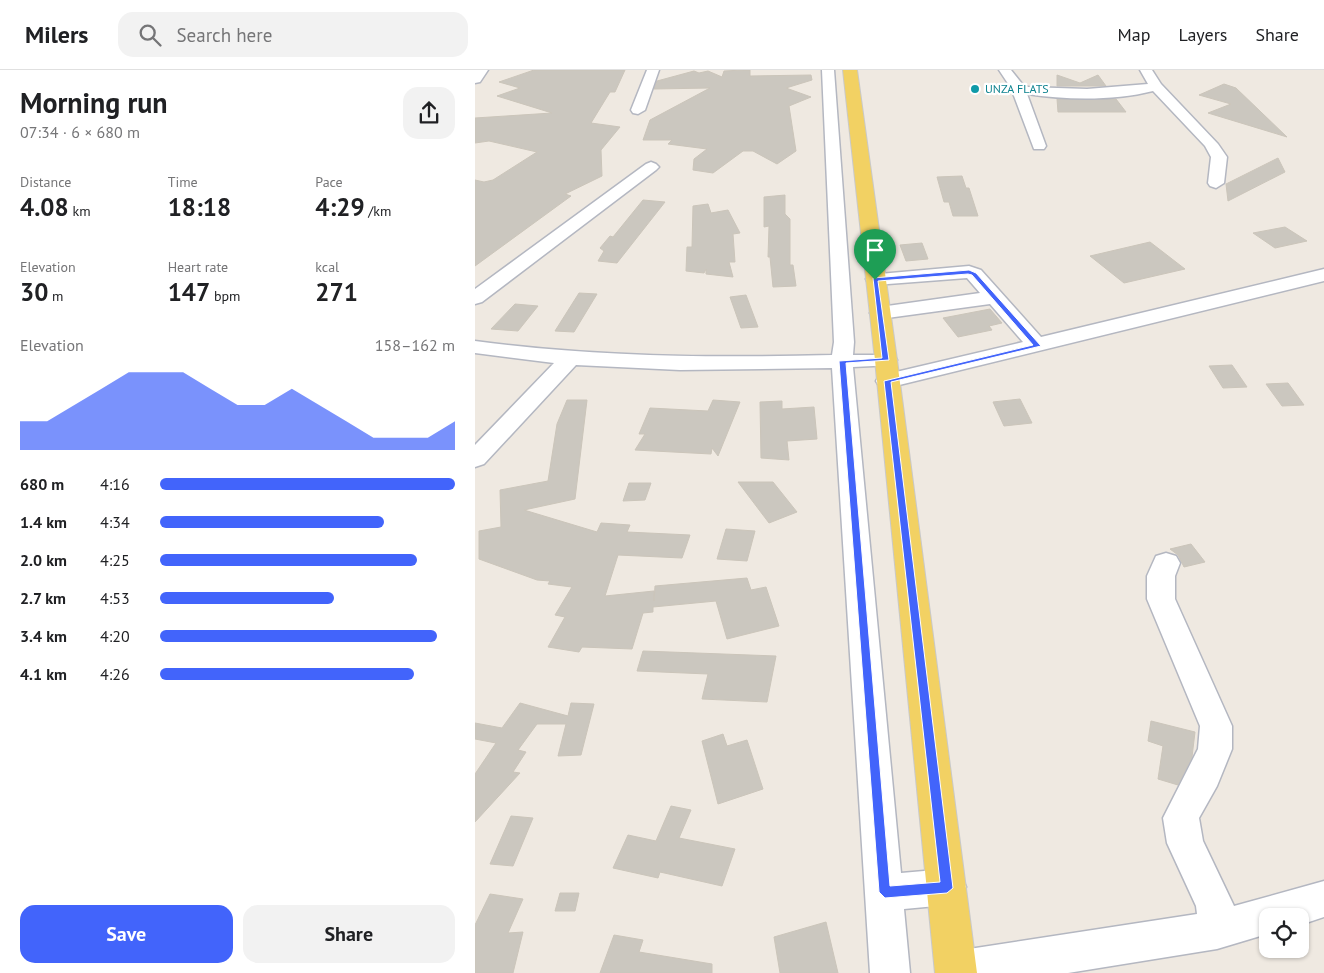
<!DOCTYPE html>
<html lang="en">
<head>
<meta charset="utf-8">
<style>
  body { margin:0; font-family:"PT Sans",sans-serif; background:#f2f2f2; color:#202124; height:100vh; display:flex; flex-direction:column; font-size:19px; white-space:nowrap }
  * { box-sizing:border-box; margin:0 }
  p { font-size:16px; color:#757577 }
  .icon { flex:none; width:28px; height:28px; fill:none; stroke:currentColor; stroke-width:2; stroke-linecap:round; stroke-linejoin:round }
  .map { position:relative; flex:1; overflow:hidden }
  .sheet { display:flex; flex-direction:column; background:#fff; width:475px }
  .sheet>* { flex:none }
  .tools { position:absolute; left:784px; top:838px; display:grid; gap:10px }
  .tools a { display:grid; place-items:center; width:50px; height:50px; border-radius:10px; background:#fff; box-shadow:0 1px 4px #0004; font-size:25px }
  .pin { position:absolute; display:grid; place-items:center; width:42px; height:42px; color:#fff; margin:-51px -21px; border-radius:50% 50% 50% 0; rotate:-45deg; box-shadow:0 0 5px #0007 }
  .pin .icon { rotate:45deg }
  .round { display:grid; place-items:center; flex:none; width:52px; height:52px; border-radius:15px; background:#f2f2f2 }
  .head { display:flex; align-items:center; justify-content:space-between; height:85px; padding:0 20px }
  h1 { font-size:28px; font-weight:600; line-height:38px }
  .figures { display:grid; grid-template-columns:repeat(3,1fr); gap:8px; height:85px; padding:5px 20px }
  .figures div { display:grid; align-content:center }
  .figures b { font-size:25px; font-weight:600 }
  .figures small { font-size:14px; font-weight:400 }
  .figures p { font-size:14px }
  .chart { height:140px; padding:10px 20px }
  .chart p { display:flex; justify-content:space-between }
  .chart svg { width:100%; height:90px; margin-top:5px; fill:#4264fb; opacity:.7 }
  .cta { display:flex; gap:10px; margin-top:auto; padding:10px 20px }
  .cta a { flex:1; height:58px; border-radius:15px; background:#4264fb; color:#fff; font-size:20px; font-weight:600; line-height:58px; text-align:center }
  .cta a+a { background:#f2f2f2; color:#202124 }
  ul { padding:0 20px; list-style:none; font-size:16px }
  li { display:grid; grid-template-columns:80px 60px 1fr; align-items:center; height:38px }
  li i { height:12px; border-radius:6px; background:#4264fb }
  header { display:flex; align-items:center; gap:30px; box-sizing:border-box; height:70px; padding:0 25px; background:#fff; border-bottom:1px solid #e0e0e0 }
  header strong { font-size:24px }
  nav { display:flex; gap:28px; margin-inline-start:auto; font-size:18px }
  .search { width:350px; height:45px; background:#f2f2f2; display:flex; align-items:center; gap:12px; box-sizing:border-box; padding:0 18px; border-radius:15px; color:#757577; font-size:19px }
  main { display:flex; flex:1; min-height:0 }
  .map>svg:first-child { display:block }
  .building { fill:#cbc7bf; stroke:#cbc5ba }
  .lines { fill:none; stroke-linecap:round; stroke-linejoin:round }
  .minor-casing { stroke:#b4b7c1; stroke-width:3 }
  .major-casing { stroke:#c9c9c9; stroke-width:2 }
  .minor { fill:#fff; fill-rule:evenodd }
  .major { fill:#f2d163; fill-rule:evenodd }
  .route { fill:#4264fb; stroke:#fff; fill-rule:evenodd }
  .culture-dot { fill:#0f9aa8; stroke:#fff; stroke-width:2 }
  .labels { text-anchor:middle; stroke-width:4.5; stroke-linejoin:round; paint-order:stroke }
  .far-culture-label { font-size:12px; fill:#0d838f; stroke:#fff; text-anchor:start }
</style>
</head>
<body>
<header>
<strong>Milers</strong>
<div class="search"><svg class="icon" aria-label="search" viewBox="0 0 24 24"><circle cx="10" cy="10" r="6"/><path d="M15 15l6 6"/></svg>Search here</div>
<nav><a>Map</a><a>Layers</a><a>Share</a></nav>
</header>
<main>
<section class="sheet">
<div class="head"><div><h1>Morning run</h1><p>07:34 · 6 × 680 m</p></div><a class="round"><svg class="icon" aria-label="share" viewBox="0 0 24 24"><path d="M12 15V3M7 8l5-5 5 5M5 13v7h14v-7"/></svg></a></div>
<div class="figures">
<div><p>Distance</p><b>4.08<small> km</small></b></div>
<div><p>Time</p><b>18:18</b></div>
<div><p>Pace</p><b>4:29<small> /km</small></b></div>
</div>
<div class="figures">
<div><p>Elevation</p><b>30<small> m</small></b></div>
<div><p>Heart rate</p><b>147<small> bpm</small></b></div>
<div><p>kcal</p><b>271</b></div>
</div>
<div class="chart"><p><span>Elevation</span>158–162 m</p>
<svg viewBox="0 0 160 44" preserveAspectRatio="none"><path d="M0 44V30L10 30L20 22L30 14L40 6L50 6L60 6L70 14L80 22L90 22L100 14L110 22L120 30L130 38L140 38L150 38L160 30V44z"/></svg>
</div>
<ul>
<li><b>680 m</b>4:16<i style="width:100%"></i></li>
<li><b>1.4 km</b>4:34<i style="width:76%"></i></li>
<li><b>2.0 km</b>4:25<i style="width:87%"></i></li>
<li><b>2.7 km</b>4:53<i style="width:59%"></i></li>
<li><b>3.4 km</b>4:20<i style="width:94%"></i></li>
<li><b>4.1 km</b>4:26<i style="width:86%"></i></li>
</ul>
<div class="cta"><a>Save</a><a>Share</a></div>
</section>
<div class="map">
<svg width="849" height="903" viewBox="0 0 849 903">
  <rect width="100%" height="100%" fill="#efe9e1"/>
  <!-- building -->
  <path class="building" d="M 59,0 L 150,0 L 140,22 L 135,22 L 116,53 L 145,57 L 126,80 L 127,106 L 90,124 L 96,126 L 0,196 L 0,110 L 9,112 L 18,110 L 62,82 L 14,71 L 0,73 L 0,48 L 77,43 L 22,26 L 45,18 L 24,12 Z
    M 268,0 L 275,0 L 275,6 L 336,5 L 337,10 L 311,18 L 336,27 L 314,36 L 321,81 L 302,94 L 278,81 L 268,81 L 238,103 L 218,100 L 219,89 L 232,79 L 193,74 L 197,70 L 168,70 L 175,50 L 235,18 L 179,19 L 182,11 L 219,1 L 224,3 L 233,1 L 247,7 L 249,1 Z
    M 582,5 L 605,13 L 623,5 L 631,16 L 582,16 Z
    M 749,14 L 761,18 L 812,67 L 733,43 L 756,34 L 724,25 Z
    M 582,29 L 641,29 L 651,42 L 583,42 Z
    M 803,88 L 810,102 L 753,131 L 751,114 Z
    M 487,106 L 491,118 L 494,118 L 503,146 L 478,146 L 474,132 L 469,132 L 462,107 Z
    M 310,125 L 310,144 L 315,149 L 315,195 L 318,195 L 321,216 L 298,217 L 295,187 L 293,187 L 294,156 L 289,157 L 289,127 Z
    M 168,130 L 190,132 L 142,193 L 123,191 L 129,181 L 125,178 L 135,166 L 138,167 Z
    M 233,134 L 236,143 L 253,140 L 265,163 L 258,164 L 260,192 L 254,192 L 258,207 L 231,204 L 231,199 L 229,203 L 211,201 L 212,177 L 217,177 L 218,136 Z
    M 810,157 L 832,171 L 800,178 L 778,163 Z
    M 675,172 L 710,199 L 649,213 L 615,186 Z
    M 447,173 L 453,189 L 431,191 L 425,175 Z
    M 104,223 L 122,224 L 99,262 L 80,261 Z
    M 271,225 L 283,257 L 266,258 L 255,227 Z
    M 40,234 L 63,236 L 43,261 L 16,259 Z
    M 515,239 L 527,253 L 514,256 L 517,260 L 483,267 L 468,248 Z
    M 757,295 L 772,317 L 748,318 L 734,296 Z
    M 813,313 L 829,335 L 807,336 L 791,314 Z
    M 545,329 L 557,353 L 529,356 L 518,332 Z
    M 92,330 L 112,330 L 100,429 L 49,440 L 122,462 L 126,453 L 155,455 L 152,462 L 215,465 L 207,488 L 143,485 L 130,526 L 179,521 L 179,531 L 180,516 L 272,508 L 276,520 L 291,517 L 304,556 L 252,569 L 241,531 L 178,537 L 178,542 L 168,543 L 157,579 L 107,577 L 104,582 L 73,577 L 90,547 L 80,545 L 97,517 L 73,514 L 75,511 L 62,510 L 4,489 L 4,461 L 26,457 L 25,420 L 73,411 L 82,354 Z
    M 238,330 L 265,332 L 243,386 L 237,378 L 236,384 L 160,380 L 170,364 L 164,364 L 175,338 L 233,341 Z
    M 307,331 L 307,339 L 339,337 L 342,369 L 312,371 L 314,390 L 286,388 L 285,332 Z
    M 263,412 L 298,412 L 322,442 L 294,453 Z
    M 154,413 L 176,413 L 170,430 L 148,431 Z
    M 251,459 L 280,461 L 272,491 L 242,489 Z
    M 716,474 L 730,492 L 709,497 L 703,485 L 695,479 Z
    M 168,581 L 301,586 L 292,632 L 227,629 L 233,604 L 162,601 Z
    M 45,633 L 93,646 L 96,633 L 119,634 L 106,685 L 83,686 L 91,654 L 62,654 L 43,680 L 51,682 L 38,702 L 45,703 L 0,752 L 0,704 L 21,673 L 0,669 L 0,653 L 27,658 Z
    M 676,651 L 720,662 L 717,687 L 703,715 L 683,709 L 688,676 L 673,671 Z
    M 248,664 L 252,676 L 272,670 L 288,719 L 243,734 L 227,671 Z
    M 196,736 L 216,740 L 204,768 L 260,779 L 247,816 L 185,802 L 183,808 L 138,798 L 153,765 L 181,771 Z
    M 36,746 L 58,748 L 38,796 L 15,794 Z
    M 85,823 L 104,823 L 100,841 L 80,841 Z
    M 15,824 L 48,829 L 33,863 L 48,862 L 38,903 L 0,903 L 0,855 Z
    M 351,852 L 363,903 L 305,903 L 299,867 Z
    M 139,865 L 168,870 L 164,882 L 237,894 L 237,903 L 125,903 Z"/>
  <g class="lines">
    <!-- minor casing -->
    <g class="minor-casing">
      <path id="minor" d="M 13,0 L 5,12 L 0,13 L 0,0 Z
        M 172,0 L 184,0 L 170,40 L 163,44 L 158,43 L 156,40 Z
        M 347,0 L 359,0 L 379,272 L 378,285 L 419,285 L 422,290 L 419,295 L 378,297 L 426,803 L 472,799 L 485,804 L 491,817 L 485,830 L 472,835 L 429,839 L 435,903 L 395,903 L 357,298 L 205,300 L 101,295 L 9,394 L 0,397 L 0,375 L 79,293 L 0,283 L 0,271 C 119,287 237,288 357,285 L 359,272 Z
        M 524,0 L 536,0 L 548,15 L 553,17 L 612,19 L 673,14 L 665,0 L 677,0 L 686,14 L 743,74 L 752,87 L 749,113 L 741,118 L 735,116 L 733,113 L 736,87 L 730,76 L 678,21 C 639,31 591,30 552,24 L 571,76 L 569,79 L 559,79 L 536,18 Z
        M 176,92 L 181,94 L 184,97 L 181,100 L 7,232 L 0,234 L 0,219 L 171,94 Z
        M 494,196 L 506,200 L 566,267 L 849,199 L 849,211 L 412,318 L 404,316 L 401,311 L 404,306 L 548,272 L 515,234 L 405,249 L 398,247 L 395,243 L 398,239 L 405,237 L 505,223 L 492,208 L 400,215 L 393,213 L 391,209 L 393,205 Z
        M 691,483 L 701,486 L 705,493 L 700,506 L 700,529 L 757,656 L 757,679 L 742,716 L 724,748 L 728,771 L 759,836 L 849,811 L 849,847 L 825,855 L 825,846 L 792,846 L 792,864 L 742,879 L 593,903 L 462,903 L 467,887 L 481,881 L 722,844 L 721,836 L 692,773 L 688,748 L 723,679 L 725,656 L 672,529 L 672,506 L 681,486 Z"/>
    </g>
    <!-- major casing -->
    <g class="major-casing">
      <path id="major" d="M 368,0 L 382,0 L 422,290 L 502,903 L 460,903 L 400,290 Z"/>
    </g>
    <!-- minor -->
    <use href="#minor" class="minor"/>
    <!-- major -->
    <use href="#major" class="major"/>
  </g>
  <!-- route -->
  <path class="route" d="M 494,200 L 501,203 L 566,276 L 416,312 L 478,818 L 472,823 L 410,828 L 404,822 L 364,291 L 407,288 L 398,208 ZM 493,204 L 497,205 L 558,275 L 409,311 L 465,812 L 415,816 L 371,293 L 414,290 L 403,211 Z"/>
  <!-- markers -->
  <circle class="culture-dot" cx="500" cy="19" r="5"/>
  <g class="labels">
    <!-- far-culture labels -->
    <g class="far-culture-label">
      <text x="510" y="23">UNZA FLATS</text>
    </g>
  </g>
</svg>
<div class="tools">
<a><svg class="icon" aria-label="locate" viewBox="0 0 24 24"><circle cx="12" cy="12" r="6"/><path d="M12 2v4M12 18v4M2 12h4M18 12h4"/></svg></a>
</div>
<div class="pin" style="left:400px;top:210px;background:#1e9e55"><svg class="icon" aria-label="arrive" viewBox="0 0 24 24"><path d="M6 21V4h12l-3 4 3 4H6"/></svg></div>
</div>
</main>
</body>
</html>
